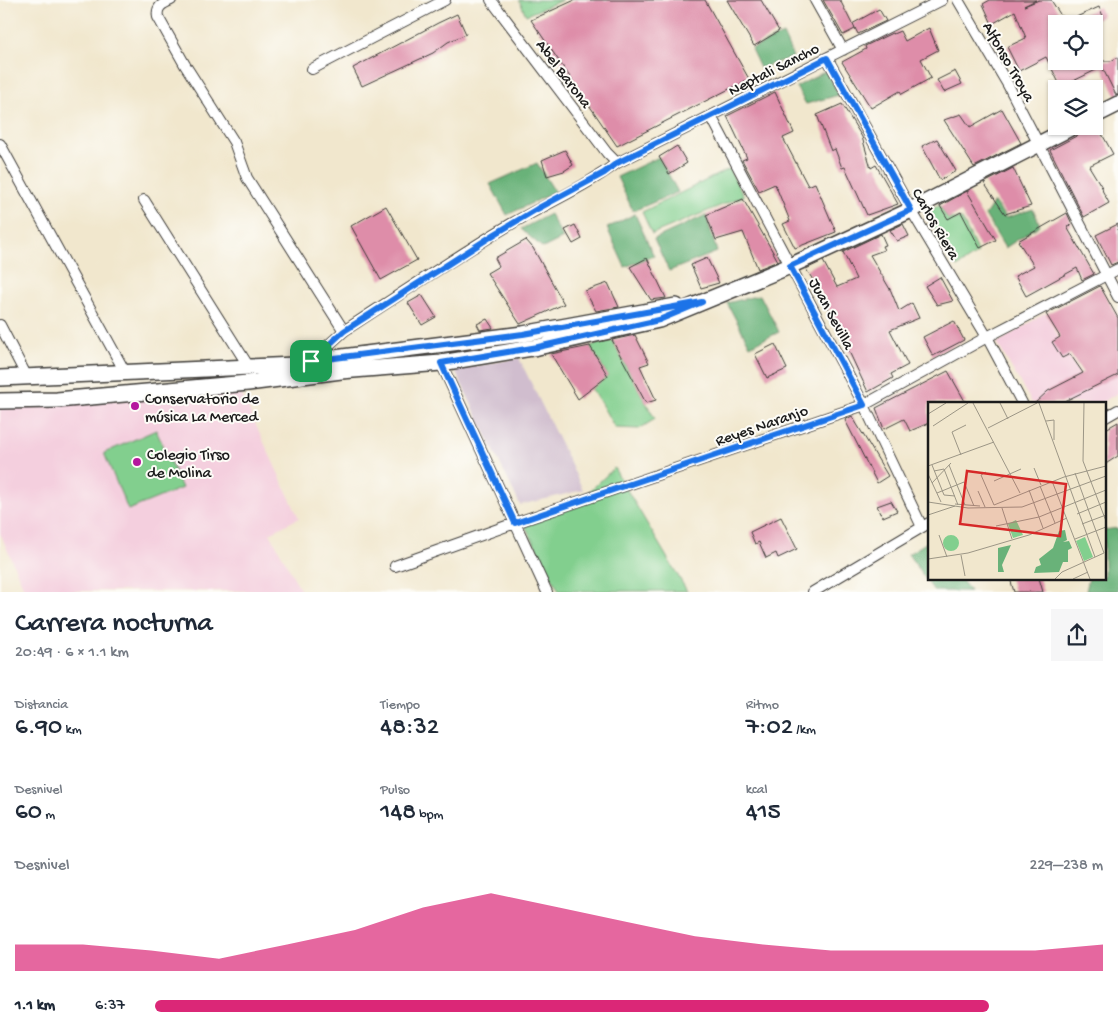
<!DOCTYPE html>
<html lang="es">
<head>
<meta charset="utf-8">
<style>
  body { margin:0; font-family:"Gochi Hand",sans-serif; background:#f6f6f7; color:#1f2937; height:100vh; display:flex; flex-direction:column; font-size:19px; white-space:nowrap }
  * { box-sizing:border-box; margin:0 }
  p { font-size:16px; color:#747a83 }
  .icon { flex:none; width:28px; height:28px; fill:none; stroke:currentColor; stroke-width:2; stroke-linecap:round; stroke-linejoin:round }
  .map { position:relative; height:592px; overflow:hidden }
  .sheet { display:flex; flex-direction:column; background:#fff; flex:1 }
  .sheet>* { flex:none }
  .buttons { position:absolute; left:1048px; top:15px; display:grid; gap:10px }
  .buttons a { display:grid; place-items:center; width:55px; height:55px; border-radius:0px; background:#fff; box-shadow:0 1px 4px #0004; font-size:25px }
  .pin { position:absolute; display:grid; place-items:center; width:42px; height:42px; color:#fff; margin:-21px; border-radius:10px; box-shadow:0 2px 8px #0006 }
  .round { display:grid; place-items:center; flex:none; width:52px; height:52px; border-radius:0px; background:#f6f6f7 }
  .summary { display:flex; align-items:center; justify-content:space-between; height:85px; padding:0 15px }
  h1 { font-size:28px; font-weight:600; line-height:38px }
  .metrics { display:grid; grid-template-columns:repeat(3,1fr); gap:8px; height:85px; padding:5px 15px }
  .metrics div { display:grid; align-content:center }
  .metrics b { font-size:25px; font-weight:600 }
  .metrics small { font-size:14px; font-weight:400 }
  .metrics p { font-size:14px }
  .chart { height:140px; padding:10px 15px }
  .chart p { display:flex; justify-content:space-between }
  .chart svg { width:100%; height:90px; margin-top:5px; fill:#db2777; opacity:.7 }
  ul { padding:0 15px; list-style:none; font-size:16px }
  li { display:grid; grid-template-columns:80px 60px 1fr; align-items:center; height:38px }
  li i { height:12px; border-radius:6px; background:#db2777 }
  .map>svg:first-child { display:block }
  .built { fill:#f4cfde }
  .industrial { fill:#d0bdce }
  .green { fill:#82cf8e; stroke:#4f7655 }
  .forest { fill:#69b279; stroke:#42674a }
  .building { fill:#de8da9 }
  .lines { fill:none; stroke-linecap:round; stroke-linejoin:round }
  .street-casing { stroke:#3c3a37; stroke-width:12 }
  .secondary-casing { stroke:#3c3a37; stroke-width:18 }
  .street { stroke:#fff; stroke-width:10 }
  .secondary { stroke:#fff; stroke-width:15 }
  .route-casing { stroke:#fff; stroke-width:10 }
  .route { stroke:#1a73e8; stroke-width:6 }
  .poi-dot { fill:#b5179e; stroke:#fdfcf7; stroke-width:2 }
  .labels { text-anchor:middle; stroke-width:4; stroke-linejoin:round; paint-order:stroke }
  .street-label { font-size:16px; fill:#1c1c1c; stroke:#fdfcf7 }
  .poi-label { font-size:16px; fill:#1c1c1c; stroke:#fdfcf7; text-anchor:start }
  .inset-road { fill:none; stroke:#9c9686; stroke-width:1 }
  .view { fill:#d62828; fill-opacity:0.15; stroke:#d62828; stroke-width:2.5 }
  .inset-edge { fill:none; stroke:#1c1c1c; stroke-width:2.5 }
</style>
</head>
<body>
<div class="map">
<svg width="1118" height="592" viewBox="0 0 1118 592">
  <rect width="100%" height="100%" fill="#fdfcf7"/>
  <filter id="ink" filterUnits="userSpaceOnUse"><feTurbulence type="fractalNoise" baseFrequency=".02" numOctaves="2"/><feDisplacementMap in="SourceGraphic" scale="10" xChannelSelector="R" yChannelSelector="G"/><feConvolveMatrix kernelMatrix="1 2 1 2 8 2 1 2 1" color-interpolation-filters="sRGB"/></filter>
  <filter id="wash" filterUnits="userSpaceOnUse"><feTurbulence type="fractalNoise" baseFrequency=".0096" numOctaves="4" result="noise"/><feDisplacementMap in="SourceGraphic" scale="20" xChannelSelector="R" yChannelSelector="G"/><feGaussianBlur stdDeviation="1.12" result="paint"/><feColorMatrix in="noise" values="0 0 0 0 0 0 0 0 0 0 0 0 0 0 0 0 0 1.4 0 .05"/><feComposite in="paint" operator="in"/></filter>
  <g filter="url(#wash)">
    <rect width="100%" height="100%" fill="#f1e7cd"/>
    <!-- built -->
    <path class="built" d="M 1045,313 L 1080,376 L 1118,359 L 1118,393 L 1101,403 L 1032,403 L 997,343 Z
      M 241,393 L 299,518 L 270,533 L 301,591 L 25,591 L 0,533 L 0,406 Z"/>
    <!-- industrial -->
    <path class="industrial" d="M 519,358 L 583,490 L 520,505 L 455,370 Z"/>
    <!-- green -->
    <path class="green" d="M 519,0 L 563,0 L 526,15 Z
      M 729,169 L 744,196 L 652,234 L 642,212 Z
      M 939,205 L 948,219 L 962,219 L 978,253 L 957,267 L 925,213 Z
      M 612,340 L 655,419 L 639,429 L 615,428 L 596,395 L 590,389 L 608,376 L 590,346 Z
      M 156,430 L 182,488 L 128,510 L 104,453 Z
      M 614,468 L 687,591 L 559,591 L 523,522 L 573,507 Z"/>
    <!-- forest -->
    <path class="forest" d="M 783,34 L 793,57 L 760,68 L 751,49 Z
      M 826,71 L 839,95 L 806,104 L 796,87 Z
      M 659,157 L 678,192 L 633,211 L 617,177 Z
      M 537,163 L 555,192 L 507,215 L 490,184 Z
      M 994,202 L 1006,218 L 1033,209 L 1040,225 L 1005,248 L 985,215 Z
      M 550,214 L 563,238 L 543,248 L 521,229 Z
      M 635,214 L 654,256 L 625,267 L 607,228 Z
      M 706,215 L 717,252 L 669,271 L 654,239 Z
      M 760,295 L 779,332 L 750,346 L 727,303 Z
      M 1118,528 L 1118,591 L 1086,591 L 1089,578 L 1104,578 L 1104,530 Z
      M 929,541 L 929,578 L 960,578 L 970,591 L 934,591 L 908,554 Z"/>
    <g id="blocks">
      <!-- building -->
      <path class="building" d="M 575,0 L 705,0 L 749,79 L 617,146 L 531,20 Z
        M 727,0 L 761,0 L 779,31 L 754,46 Z
        M 823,0 L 840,0 L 852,24 L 879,9 L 886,21 L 858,34 L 853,24 L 855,29 L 843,35 Z
        M 990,0 L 1036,0 L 1024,6 L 1039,0 L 1051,0 L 1065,22 L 1099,7 L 1103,16 L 1088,24 L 1056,24 L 1056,61 L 1111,61 L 1118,57 L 1118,95 L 1116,95 L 1102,67 L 1061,87 L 1046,57 L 1019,71 L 1007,47 L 1026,38 L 1015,11 L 992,24 L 983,4 Z
        M 457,14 L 466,34 L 448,42 L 433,53 L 362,86 L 353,68 L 438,23 Z
        M 929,28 L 938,50 L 921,59 L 931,78 L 902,94 L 900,91 L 871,108 L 842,62 L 866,49 L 865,46 L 892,33 L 893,34 L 900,31 L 905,41 Z
        M 955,71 L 962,84 L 944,92 L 937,80 Z
        M 775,92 L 794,133 L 783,138 L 808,186 L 815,183 L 836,232 L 795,248 L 783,224 L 790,221 L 775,184 L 759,191 L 742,160 L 747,158 L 727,116 Z
        M 842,104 L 862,137 L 871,168 L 876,165 L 898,204 L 867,215 L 845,167 L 842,168 L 835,149 L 831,151 L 817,115 Z
        M 1002,109 L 1021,143 L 974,167 L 944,120 L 961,114 L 970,127 Z
        M 1097,125 L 1113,154 L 1089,166 L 1103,189 L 1102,190 L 1109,203 L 1084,217 L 1050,150 Z
        M 937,139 L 956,171 L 940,180 L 922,146 Z
        M 677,146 L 687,163 L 669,174 L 659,157 Z
        M 565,150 L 573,165 L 564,171 L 547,176 L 542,160 Z
        M 1013,168 L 1031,206 L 1005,214 L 984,183 Z
        M 967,191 L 996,240 L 980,248 L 961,212 L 948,219 L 940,206 Z
        M 743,199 L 778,261 L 758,269 L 743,232 L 716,240 L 706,215 Z
        M 386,206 L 417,260 L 381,280 L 351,226 Z
        M 1067,213 L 1072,224 L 1067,227 L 1094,274 L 1082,280 L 1077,268 L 1026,296 L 1015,276 L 1034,266 L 1018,241 Z
        M 903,224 L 909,236 L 897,241 L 890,230 Z
        M 1118,224 L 1118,262 L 1111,265 L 1096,235 Z
        M 575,225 L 582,239 L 573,244 L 565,230 Z
        M 881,234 L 886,245 L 882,246 L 884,250 L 870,255 L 891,291 L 899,311 L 912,303 L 919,318 L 890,330 L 908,365 L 891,374 L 893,378 L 868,392 L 822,294 L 806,269 L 823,261 L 837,287 L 856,279 L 843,252 Z
        M 526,240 L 533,248 L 564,304 L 520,324 L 487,273 L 499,266 L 495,258 Z
        M 647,258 L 666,298 L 651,300 L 630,267 Z
        M 707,258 L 719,283 L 701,288 L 691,265 Z
        M 940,277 L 953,301 L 937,305 L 925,286 Z
        M 608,283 L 619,307 L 596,311 L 585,291 Z
        M 1100,286 L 1118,318 L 1118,375 L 1061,403 L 1035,403 L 1048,391 L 1083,373 L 1070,354 L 1062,358 L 1052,342 L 1060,337 L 1046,314 Z
        M 422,295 L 436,317 L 422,325 L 408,303 Z
        M 487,319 L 493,328 L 480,330 L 477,324 Z
        M 954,321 L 964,340 L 933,356 L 923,337 Z
        M 635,335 L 649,363 L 640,366 L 656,400 L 646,403 L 612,340 Z
        M 775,344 L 787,369 L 767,378 L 755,354 Z
        M 590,346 L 608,376 L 578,399 L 551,354 Z
        M 948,371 L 966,403 L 929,403 L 929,423 L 910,431 L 904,419 L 884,429 L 876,408 Z
        M 852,416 L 888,476 L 877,483 L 845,420 Z
        M 1118,422 L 1118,456 L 1104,465 L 1104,430 Z
        M 891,501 L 897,511 L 883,517 L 877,506 Z
        M 781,517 L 797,549 L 778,558 L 776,553 L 766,558 L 759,542 L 755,544 L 750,532 Z
        M 1010,578 L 1039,578 L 1043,592 L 1014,592 Z"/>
    </g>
  </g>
  <g filter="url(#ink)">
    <use href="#blocks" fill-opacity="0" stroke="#3c3a37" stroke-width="1"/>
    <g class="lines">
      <!-- street casing -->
      <g class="street-casing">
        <path id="street" d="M 171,0 C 162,4 156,7 158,17 L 185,65 L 234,142 L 247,178 L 344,331 L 312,360
          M 491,0 L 607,153 L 617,163
          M 815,0 L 843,50
          M 958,0 L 1008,85 L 1118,297
          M 827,58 L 911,210 L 987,337 L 1022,403
          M 312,69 L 445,0
          M 711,116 L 864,405 L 922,527
          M 0,144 L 125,372
          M 144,200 L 249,367
          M 0,325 L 27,377
          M 344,331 C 399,295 454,258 511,224 C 546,204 585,187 617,163 L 942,0
          M 441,363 L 547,592
          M 1104,418 L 1118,410
          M 395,566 L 515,523 L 864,405 L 987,337 L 1118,269
          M 813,592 L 929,523"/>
      </g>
      <!-- secondary casing -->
      <g class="secondary-casing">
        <path id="secondary" d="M 1094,116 L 1118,104
          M 0,378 L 295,365 L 311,361 L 523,334 L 676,306
          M 0,401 L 57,400 L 248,383 L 341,371 L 441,363 L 538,347 L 659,320 L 790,266 L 911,210 L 1074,126"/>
      </g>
      <!-- street -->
      <use href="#street" class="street"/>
      <!-- secondary -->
      <use href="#secondary" class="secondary"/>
    </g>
  </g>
  <g class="lines" filter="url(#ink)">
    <!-- route casing -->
    <g class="route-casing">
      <path id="route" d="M 827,58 L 911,210 L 790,266 L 864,405 L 515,523 L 441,363 L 538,347 L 659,320 L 702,302 L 523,334 L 311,361 L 344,331 L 495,234 L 537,209 L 604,173 L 617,163 Z"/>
    </g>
    <!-- route -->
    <use href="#route" class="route"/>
  </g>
  <!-- markers -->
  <g class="poi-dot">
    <circle cx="135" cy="406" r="5"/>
    <circle cx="137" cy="462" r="5"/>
  </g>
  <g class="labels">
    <!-- street labels -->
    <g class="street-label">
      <text transform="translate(1010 61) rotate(60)" y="6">Alfonso Troya</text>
      <text transform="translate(773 68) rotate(-27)" y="6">Neptali Sancho</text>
      <text transform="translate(565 73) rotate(53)" y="6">Abel Barona</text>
      <text transform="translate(937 223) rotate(60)" y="6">Carlos Riera</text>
      <text transform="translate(833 313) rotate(62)" y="6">Juan Sevilla</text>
      <text transform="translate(761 424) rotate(-19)" y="6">Reyes Naranjo</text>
    </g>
    <!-- poi labels -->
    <g class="poi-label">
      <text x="145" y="403">Conservatorio de<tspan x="145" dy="18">música La Merced</tspan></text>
      <text x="147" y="459">Colegio Tirso<tspan x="147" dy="18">de Molina</tspan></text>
    </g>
  </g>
  <!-- overview -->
  <g transform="translate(928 402)">
    <rect width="178" height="178" fill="#f1e7cd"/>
    <path d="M 88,118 L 95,133 L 85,136 L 80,122 ZM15 141a8 8 0 1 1 16 0a8 8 0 1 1-16 0ZM 157,135 L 165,155 L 156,159 L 148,139 Z" fill="#82cf8e"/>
    <path d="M 137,128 L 139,138 L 135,140 L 141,139 L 144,146 L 140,148 L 140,160 L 135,160 L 131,170 L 106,171 L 108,165 L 113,163 L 111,157 L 125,146 L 131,129 ZM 83,143 L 74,163 L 76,170 L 70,170 L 70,146 Z" fill="#69b279"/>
    <path class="inset-road" d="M 45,1 L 92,91M 72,1 L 80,17M 111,1 L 167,155M 156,1 L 155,59 L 178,119M 0,12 L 18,1M 118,19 L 126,18 L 126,38M 5,24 L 40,1M 60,26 L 109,1M 33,53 L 24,30 L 38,23M 4,63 L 16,93 L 27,94M 21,63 L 37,103M 0,64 L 66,40M 106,66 L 113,83M 6,69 L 16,67 L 30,103M 58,70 L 53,73 L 66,103M 0,72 L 13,100M 66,79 L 93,67M 124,79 L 162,177M 4,81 L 23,61M 112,84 L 127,121M 101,88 L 115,126M 50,89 L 57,105M 9,91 L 36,80 L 46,104M 0,100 L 40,106 L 94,105 L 178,74M 27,102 L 52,104M 66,103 L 136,75 L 178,64M 74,106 L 84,137M 149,112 L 178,100M 0,113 L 27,104M 154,122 L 178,113M 68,124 L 111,115 L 178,88M 11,133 L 19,155M 147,137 L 178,125M 33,153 L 37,174M 0,157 L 40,151 L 101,133 L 139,116M 127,177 L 134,170 L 176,151 L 147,71M 145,177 L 160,170"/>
    <path class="view" d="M 39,69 L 138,82 L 132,134 L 32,122 Z"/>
    <rect width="178" height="178" class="inset-edge"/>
  </g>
</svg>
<div class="buttons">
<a><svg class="icon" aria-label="locate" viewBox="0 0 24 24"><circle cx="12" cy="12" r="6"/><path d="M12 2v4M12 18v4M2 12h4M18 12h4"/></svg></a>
<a><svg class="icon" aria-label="layers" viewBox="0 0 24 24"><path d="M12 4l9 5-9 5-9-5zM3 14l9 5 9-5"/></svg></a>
</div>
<div class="pin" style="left:311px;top:361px;background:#1e9e55"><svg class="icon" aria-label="arrive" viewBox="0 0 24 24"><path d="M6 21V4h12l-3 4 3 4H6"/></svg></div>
</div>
<section class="sheet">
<div class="summary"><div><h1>Carrera nocturna</h1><p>20:49 · 6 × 1.1 km</p></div><a class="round"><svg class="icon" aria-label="share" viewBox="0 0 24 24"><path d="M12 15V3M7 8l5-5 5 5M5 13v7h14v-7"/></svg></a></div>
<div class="metrics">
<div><p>Distancia</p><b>6.90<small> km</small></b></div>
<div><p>Tiempo</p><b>48:32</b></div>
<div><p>Ritmo</p><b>7:02<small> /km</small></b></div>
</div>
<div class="metrics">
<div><p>Desnivel</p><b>60<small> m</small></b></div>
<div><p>Pulso</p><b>148<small> bpm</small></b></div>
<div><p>kcal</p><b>415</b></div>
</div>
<div class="chart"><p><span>Desnivel</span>229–238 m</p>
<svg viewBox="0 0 160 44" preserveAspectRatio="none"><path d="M0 44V31L10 31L20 34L30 38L40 31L50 24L60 13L70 6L80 13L90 20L100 27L110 31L120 34L130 34L140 34L150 34L160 31V44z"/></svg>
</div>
<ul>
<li><b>1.1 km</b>6:37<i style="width:88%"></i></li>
</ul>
</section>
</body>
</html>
